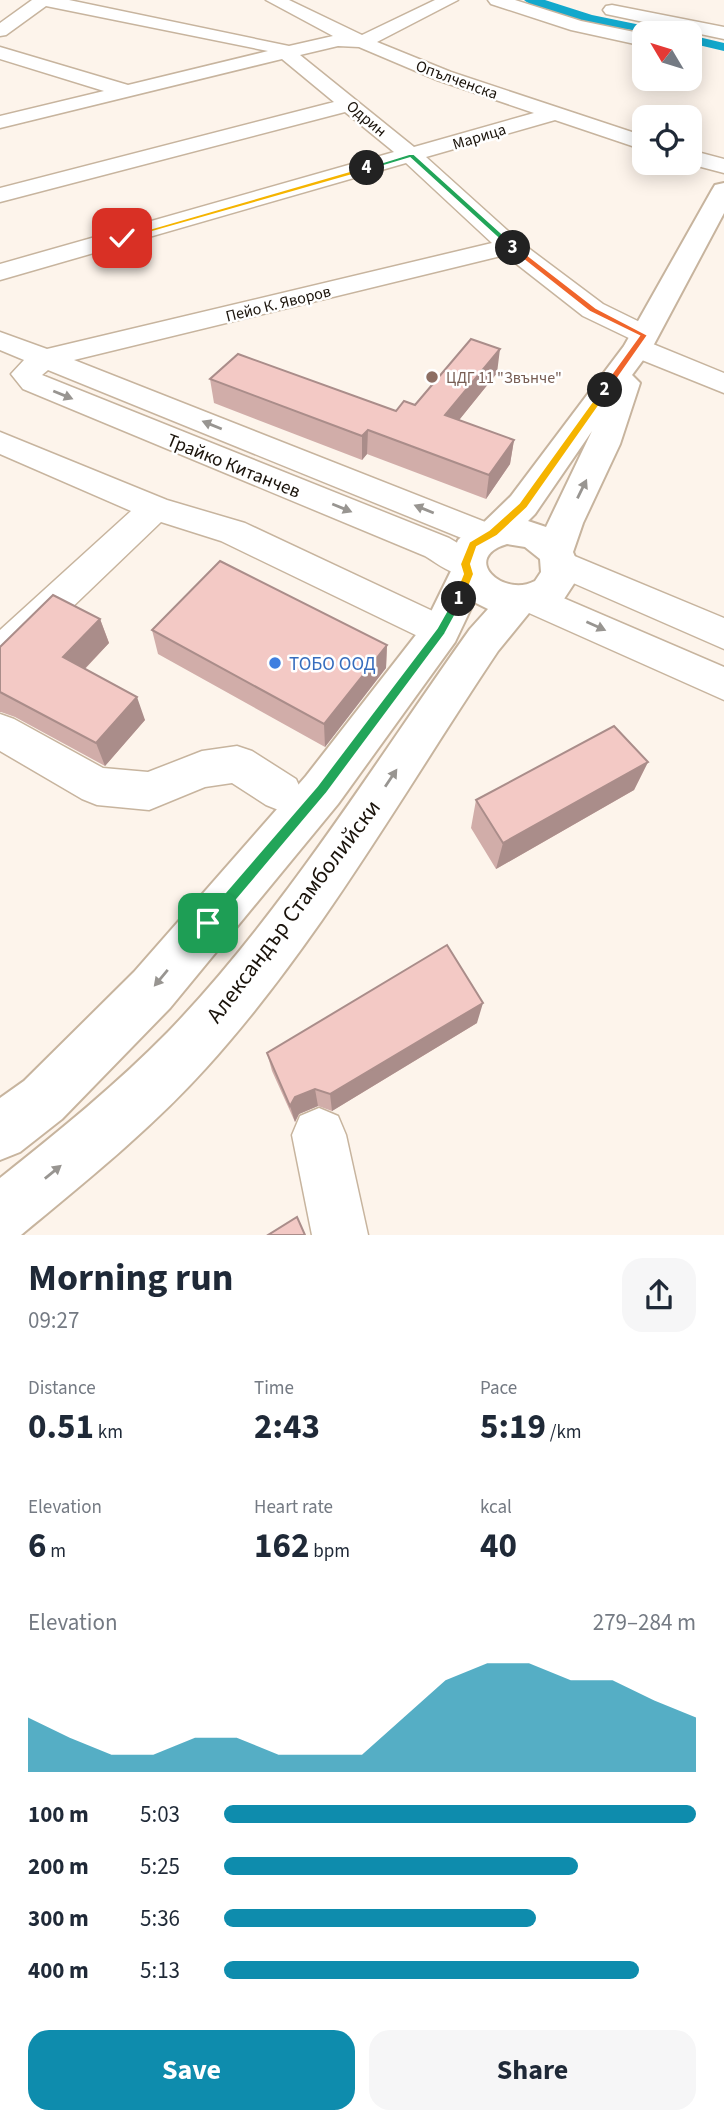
<!DOCTYPE html>
<html lang="en">
<head>
<meta charset="utf-8">
<style>
  body { margin:0; font-family:"Source Sans 3",sans-serif; background:#f6f6f7; color:#1f2937; height:100vh; display:flex; flex-direction:column; font-size:26px; white-space:nowrap }
  * { box-sizing:border-box; margin:0 }
  p { font-size:23px; color:#747a83 }
  .icon { flex:none; width:38px; height:38px; fill:none; stroke:currentColor; stroke-width:2; stroke-linecap:round; stroke-linejoin:round }
  .map { position:relative; height:1235px; overflow:hidden }
  .panel { display:flex; flex-direction:column; background:#fff; flex:1 }
  .panel>* { flex:none }
  .needle { width:46px; rotate:308deg }
  .fabs { position:absolute; left:632px; top:21px; display:grid; gap:14px }
  .fabs a { display:grid; place-items:center; width:70px; height:70px; border-radius:14px; background:#fff; box-shadow:0 4px 18px #0003; font-size:35px }
  .pin { position:absolute; display:grid; place-items:center; width:60px; height:60px; color:#fff; margin:-30px; border-radius:14px; box-shadow:0 4px 10px #0006 }
  .km { position:absolute; width:35px; height:35px; margin:-18px; border-radius:50%; background:#222; color:#fff; font-size:19px; line-height:35px; text-align:center }
  .round { display:grid; place-items:center; flex:none; width:74px; height:74px; border-radius:21px; background:#f6f6f7 }
  .headline { display:flex; align-items:center; justify-content:space-between; height:119px; padding:0 28px }
  h1 { font-size:38px; font-weight:700; line-height:52px }
  .stats { display:grid; grid-template-columns:repeat(3,1fr); gap:10px; height:119px; padding:7px 28px }
  .stats div { display:grid; align-content:center }
  .stats b { font-size:35px; font-weight:700 }
  .stats small { font-size:19px; font-weight:400 }
  .stats p { font-size:19px }
  .chart { height:196px; padding:14px 28px }
  .chart p { display:flex; justify-content:space-between }
  .chart svg { width:100%; height:126px; margin-top:7px; fill:#0e8cad; opacity:.7 }
  .cta { display:flex; gap:14px; margin-top:auto; padding:14px 28px }
  .cta a { flex:1; height:80px; border-radius:21px; background:#0e8cad; color:#fff; font-size:28px; font-weight:700; line-height:80px; text-align:center }
  .cta a+a { background:#f6f6f7; color:#1f2937 }
  ul { padding:0 28px; list-style:none; font-size:23px }
  li { display:grid; grid-template-columns:112px 84px 1fr; align-items:center; height:52px }
  li i { height:18px; border-radius:9px; background:#0e8cad }
  .map>svg:first-child { display:block }
  .lines { fill:none; stroke-linecap:round; stroke-linejoin:round }
  .canal { fill:#13a8cc; fill-rule:evenodd }
  .minor-casing { stroke:#c7b49e; stroke-width:3 }
  .major-casing { stroke:#c7b49e; stroke-width:4 }
  .minor { fill:#fff; fill-rule:evenodd }
  .major { fill:#fff; fill-rule:evenodd }
  .wall { fill:#d1ada9 }
  .shaded-wall { fill:#aa8d8a }
  .building { fill:#f3c9c5; stroke:#aa8d8a; stroke-width:2 }
  .oneway { fill:#989591 }
  .split-1 { fill:#22a559; stroke:#fff; stroke-width:2 }
  .split-2 { fill:#f5b400; stroke:#fff; stroke-width:2 }
  .split-3 { fill:#f0652b; stroke:#fff; stroke-width:2 }
  .split-4 { fill:#22a559; stroke:#fff; stroke-width:2 }
  .split-5 { fill:#f5b400; stroke:#fff; stroke-width:2 }
  .education-dot { fill:#8d6e63; stroke:#fff; stroke-width:2.5 }
  .shop-dot { fill:#3f7fe0; stroke:#fff; stroke-width:2.5 }
  .labels { text-anchor:middle; stroke-width:5; stroke-linejoin:round; paint-order:stroke }
  .far-street-label { font-size:16px; fill:#1a130b; stroke:#fff }
  .far-education-label { font-size:16px; fill:#785e54; stroke:#fff; text-anchor:start }
  .street-label { font-size:19px; fill:#1a130b; stroke:#fff }
  .shop-label { font-size:19px; fill:#366cbe; stroke:#fff; text-anchor:start }
  .near-street-label { font-size:23px; fill:#1a130b; stroke:#fff }
</style>
</head>
<body>
<div class="map">
<svg width="724" height="1235" viewBox="0 0 724 1235">
  <rect width="100%" height="100%" fill="#fdf4eb"/>
  <g class="lines">
    <!-- canal -->
    <path class="canal" d="M 524,0 L 545,0 L 592,15 L 665,30 L 667,33 C 641,34 543,17 524,0 Z
      M 690,35 L 724,43 L 724,51 L 690,43 Z"/>
    <!-- minor casing -->
    <g class="minor-casing">
      <path id="minor" d="M 32,0 L 69,0 L 289,46 L 333,36 L 266,0 L 289,0 L 362,35 L 435,0 L 458,0 L 377,42 L 451,72 L 644,136 L 644,150 L 555,120 L 426,157 L 519,241 L 603,304 L 654,329 L 658,335 L 654,341 L 648,342 L 724,373 L 724,393 L 627,354 L 623,348 L 627,342 L 633,340 L 583,316 L 505,255 L 74,360 L 498,527 L 503,536 L 498,545 L 486,548 L 48,370 L 42,375 L 449,538 L 478,555 L 484,564 L 478,573 C 457,580 443,567 425,556 L 23,389 L 11,374 L 24,360 L 0,350 L 0,332 L 47,349 L 492,243 L 406,163 L 0,280 L 0,264 L 394,152 L 345,112 L 0,202 L 0,188 L 334,102 L 282,59 L 0,128 L 0,116 L 104,91 L 0,59 L 0,47 L 128,85 L 268,51 L 46,6 L 6,35 L 0,36 L 0,23 ZM 338,46 L 359,47 L 437,80 L 534,113 L 414,147 L 300,55 Z
        M 488,0 L 515,0 L 581,21 L 644,34 L 644,46 L 571,30 L 491,4 Z
        M 612,5 L 724,27 L 724,39 L 606,14 L 603,10 L 606,6 Z
        M 690,150 L 724,159 L 724,173 L 686,163 L 690,163 Z
        M 0,432 L 167,500 L 245,523 L 454,621 L 460,631 L 454,641 L 441,646 L 428,641 L 221,541 L 161,522 L 13,664 L 0,668 L 0,630 L 131,511 L 0,454 Z
        M 560,550 L 724,618 L 724,649 L 548,572 L 542,563 L 548,554 Z
        M 533,585 L 724,667 L 724,700 L 520,609 L 515,599 L 520,589 Z
        M 0,714 L 14,719 L 103,768 L 148,772 L 202,751 L 237,746 L 252,751 L 296,779 L 302,792 L 296,805 L 281,811 L 266,805 L 232,783 L 205,787 L 149,810 L 97,805 L 82,799 L 0,751 Z
        M 319,1108 L 338,1116 L 346,1135 L 368,1235 L 312,1235 L 292,1135 L 300,1116 Z"/>
    </g>
    <!-- major casing -->
    <g class="major-casing">
      <path id="major" d="M 724,183 L 724,213 L 652,348 L 632,375 L 640,383 L 620,444 L 583,523 L 573,552 L 578,564 L 577,579 L 562,602 L 529,613 L 498,651 C 404,791 320,942 206,1068 C 150,1130 85,1182 21,1235 L 0,1235 L 0,1178 C 58,1132 116,1085 168,1032 C 284,911 373,765 470,629 L 488,609 L 474,602 L 455,642 L 338,804 L 170,1008 L 62,1119 L 20,1152 L 0,1160 L 0,1098 L 24,1081 L 134,972 L 306,776 L 426,622 L 451,571 L 449,563 L 458,540 L 470,529 L 479,527 L 511,496 L 624,346 L 712,190 L 715,185 ZM 592,431 L 546,527 L 528,521 L 535,514 ZM 507,544 L 525,547 L 540,559 L 541,572 L 535,581 C 503,598 460,558 507,544 Z"/>
    </g>
    <!-- minor -->
    <use href="#minor" class="minor"/>
    <!-- major -->
    <use href="#major" class="major"/>
  </g>
  <!-- wall -->
  <path class="wall" d="M 497,373 L 459,420 L 514,440 L 510,464 L 486,499 L 367,454 L 362,460 L 214,403 L 210,379 L 396,411 L 415,405 Z
    M 100,619 L 109,643 L 85,669 L 145,720 L 105,766 L 15,717 L 1,712 L 0,712 L 0,647 Z
    M 152,630 L 387,645 L 386,668 L 325,747 L 158,654 Z
    M 648,762 L 634,790 L 496,869 L 471,828 L 476,800 Z
    M 477,1023 L 332,1111 L 318,1106 L 299,1114 L 295,1122 L 272,1071 L 267,1053 Z"/>
  <!-- shaded-wall -->
  <path class="shaded-wall" d="M 500,349 L 497,373 L 443,440 L 445,415 Z
    M 368,430 L 367,454 L 362,460 L 362,436 Z
    M 514,440 L 510,464 L 486,499 L 489,475 Z
    M 100,619 L 109,643 L 73,681 L 63,657 Z
    M 387,645 L 386,668 L 325,747 L 324,724 Z
    M 137,697 L 145,720 L 105,766 L 96,743 Z
    M 648,762 L 634,790 L 496,869 L 503,843 Z
    M 483,1003 L 477,1023 L 332,1111 L 330,1094 Z
    M 315,1089 L 318,1106 L 299,1114 L 295,1122 L 290,1106 L 295,1097 Z"/>
  <!-- building -->
  <path class="building" d="M 471,339 L 500,349 L 445,415 L 514,440 L 489,475 L 368,430 L 362,436 L 210,379 L 238,354 L 396,411 L 404,401 L 415,405 Z
    M 220,561 L 387,645 L 324,724 L 152,630 Z
    M 53,595 L 100,619 L 63,657 L 137,697 L 96,743 L 0,692 L 0,647 Z
    M 614,726 L 648,762 L 503,843 L 476,800 Z
    M 447,945 L 483,1003 L 330,1094 L 315,1089 L 295,1097 L 290,1106 L 267,1053 Z
    M 297,1217 L 305,1235 L 268,1235 Z"/>
  <!-- one-way arrows -->
  <defs><path id="oneway-solid" d="M-6-.8H1V-3.2L6.5 0L1 3.2V.8H-6Z" transform="scale(1.75)"/></defs>
  <g class="oneway">
    <use href="#oneway-solid" transform="translate(63 395) rotate(22)"/>
    <use href="#oneway-solid" transform="translate(212 425) rotate(-158)"/>
    <use href="#oneway-solid" transform="translate(582 489) rotate(-64)"/>
    <use href="#oneway-solid" transform="translate(342 508) rotate(22)"/>
    <use href="#oneway-solid" transform="translate(424 509) rotate(-158)"/>
    <use href="#oneway-solid" transform="translate(596 626) rotate(24)"/>
    <use href="#oneway-solid" transform="translate(391 778) rotate(-56)"/>
    <use href="#oneway-solid" transform="translate(161 978) rotate(130)"/>
    <use href="#oneway-solid" transform="translate(53 1172) rotate(-39)"/>
  </g>
  <!-- split-1 -->
  <path class="split-1" d="M 459,594 L 464,599 L 445,634 L 326,794 L 213,928 L 203,928 L 201,923 L 203,918 L 317,786 L 437,628 L 455,596 Z"/>
  <!-- split-2 -->
  <path class="split-2" d="M 602,388 L 610,390 L 527,508 L 497,536 L 477,547 L 471,564 L 474,574 L 464,599 L 459,603 L 455,602 L 453,599 L 463,574 L 460,564 L 469,542 L 489,530 L 519,503 Z"/>
  <!-- split-3 -->
  <path class="split-3" d="M 510,246 L 516,246 L 596,308 L 648,335 L 608,392 L 600,390 L 639,336 L 590,312 L 510,249 Z"/>
  <!-- split-4 -->
  <path class="split-4" d="M 409,154 L 414,154 L 516,246 L 516,249 L 510,249 L 410,158 L 367,171 L 364,168 Z"/>
  <!-- split-5 -->
  <path class="split-5" d="M 367,166 L 370,170 L 124,240 L 118,238 Z"/>
  <!-- markers -->
  <circle class="education-dot" cx="432" cy="377" r="7"/>
  <circle class="shop-dot" cx="275" cy="663" r="7"/>
  <g class="labels">
    <!-- far-street labels -->
    <g class="far-street-label">
      <text transform="translate(457 79) rotate(20)" y="6">Опълченска</text>
      <text transform="translate(367 118) rotate(40)" y="6">Одрин</text>
      <text transform="translate(479 136) rotate(-17)" y="6">Марица</text>
      <text transform="translate(278 303) rotate(-14)" y="6">Пейо К. Яворов</text>
    </g>
    <!-- far-education labels -->
    <g class="far-education-label">
      <text x="446" y="383">ЦДГ 11 "Звънче"</text>
    </g>
    <!-- street labels -->
    <g class="street-label">
      <text transform="translate(234 465) rotate(22)" y="7">Трайко Китанчев</text>
    </g>
    <!-- shop labels -->
    <g class="shop-label">
      <text x="289" y="670">ТОБО ООД</text>
    </g>
    <!-- near-street labels -->
    <g class="near-street-label">
      <text transform="translate(293 911) rotate(-53)" y="8">Александър Стамболийски</text>
    </g>
  </g>
</svg>
<div class="fabs">
<a><svg class="needle" viewBox="-14 -14 28 28"><path d="M0-13l5 13h-10z" fill="#e53935"/><path d="M0 13l5-13h-10z" fill="#747a83"/></svg></a>
<a><svg class="icon" aria-label="locate" viewBox="0 0 24 24"><circle cx="12" cy="12" r="6"/><path d="M12 2v4M12 18v4M2 12h4M18 12h4"/></svg></a>
</div>
<div class="pin" style="left:208px;top:923px;background:#1e9e55"><svg class="icon" aria-label="arrive" viewBox="0 0 24 24"><path d="M6 21V4h12l-3 4 3 4H6"/></svg></div>
<div class="pin" style="left:122px;top:238px;background:#d93025"><svg class="icon" aria-label="check" viewBox="0 0 24 24"><path d="M5 12l5 5 9-10"/></svg></div>
<b class="km" style="left:459px;top:599px">1</b>
<b class="km" style="left:605px;top:390px">2</b>
<b class="km" style="left:513px;top:248px">3</b>
<b class="km" style="left:367px;top:168px">4</b>
</div>
<section class="panel">
<div class="headline"><div><h1>Morning run</h1><p>09:27</p></div><a class="round"><svg class="icon" aria-label="share" viewBox="0 0 24 24"><path d="M12 15V3M7 8l5-5 5 5M5 13v7h14v-7"/></svg></a></div>
<div class="stats">
<div><p>Distance</p><b>0.51<small> km</small></b></div>
<div><p>Time</p><b>2:43</b></div>
<div><p>Pace</p><b>5:19<small> /km</small></b></div>
</div>
<div class="stats">
<div><p>Elevation</p><b>6<small> m</small></b></div>
<div><p>Heart rate</p><b>162<small> bpm</small></b></div>
<div><p>kcal</p><b>40</b></div>
</div>
<div class="chart"><p><span>Elevation</span>279–284 m</p>
<svg viewBox="0 0 160 44" preserveAspectRatio="none"><path d="M0 44V25L10 32L20 38L30 38L40 32L50 32L60 38L70 38L80 38L90 25L100 12L110 6L120 6L130 12L140 12L150 19L160 25V44z"/></svg>
</div>
<ul>
<li><b>100 m</b>5:03<i style="width:100%"></i></li>
<li><b>200 m</b>5:25<i style="width:75%"></i></li>
<li><b>300 m</b>5:36<i style="width:66%"></i></li>
<li><b>400 m</b>5:13<i style="width:88%"></i></li>
</ul>
<div class="cta"><a>Save</a><a>Share</a></div>
</section>
</body>
</html>
